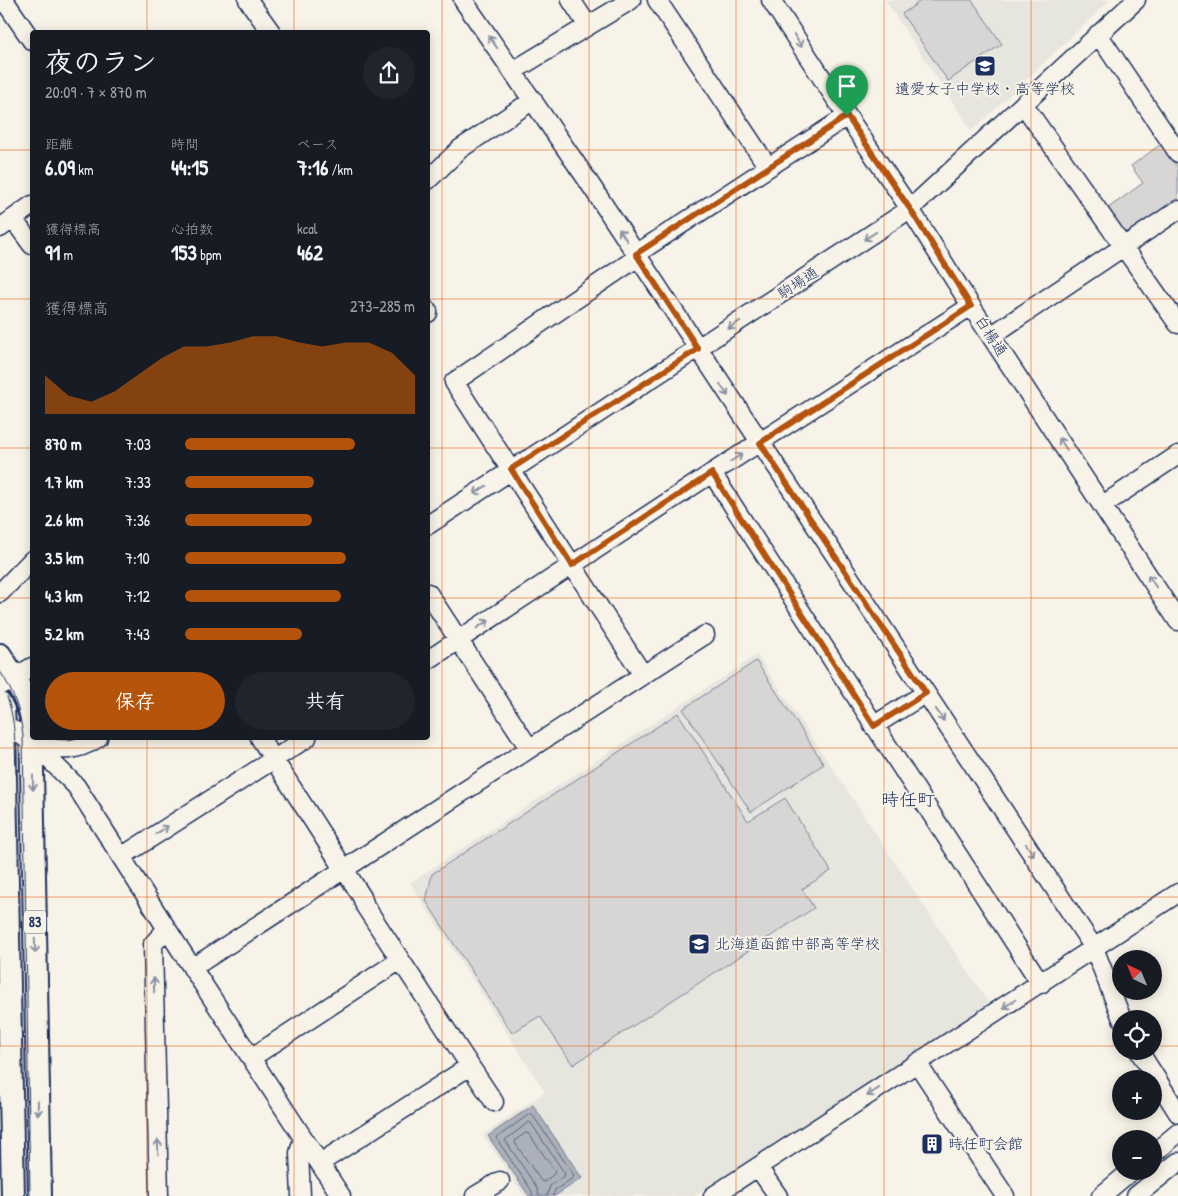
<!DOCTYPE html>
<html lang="ja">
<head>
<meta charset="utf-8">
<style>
  body { margin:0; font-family:"Patrick Hand","Klee One",sans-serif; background:#20242c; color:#f1f3f6; height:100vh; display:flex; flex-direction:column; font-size:19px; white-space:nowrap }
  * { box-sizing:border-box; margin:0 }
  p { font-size:16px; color:#9ea1a6 }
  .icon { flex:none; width:28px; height:28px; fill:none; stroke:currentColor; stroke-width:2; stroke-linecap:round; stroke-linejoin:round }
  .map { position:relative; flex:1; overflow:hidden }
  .drawer { position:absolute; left:30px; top:30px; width:400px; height:710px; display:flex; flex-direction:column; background:#171b24; border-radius:5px; box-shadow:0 2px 12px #0003 }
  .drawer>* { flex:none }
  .needle { width:32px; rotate:316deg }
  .controls { position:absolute; left:1112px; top:950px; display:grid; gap:10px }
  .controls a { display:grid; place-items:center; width:50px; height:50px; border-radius:50%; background:#171b24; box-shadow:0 2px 12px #0003; font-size:25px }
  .pin { position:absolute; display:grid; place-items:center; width:42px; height:42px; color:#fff; margin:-51px -21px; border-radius:50% 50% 50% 0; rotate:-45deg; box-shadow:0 0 5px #0007 }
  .pin .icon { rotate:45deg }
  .round { display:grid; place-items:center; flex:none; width:52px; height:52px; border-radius:26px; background:#20242c }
  .headline { display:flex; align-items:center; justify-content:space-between; height:85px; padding:0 15px }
  h1 { font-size:28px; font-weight:700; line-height:38px }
  .figures { display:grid; grid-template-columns:repeat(3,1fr); gap:8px; height:85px; padding:5px 15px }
  .figures div { display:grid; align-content:center }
  .figures b { font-size:21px; font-weight:700 }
  .figures small { font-size:14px; font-weight:400 }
  .figures p { font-size:14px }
  .chart { height:140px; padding:10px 15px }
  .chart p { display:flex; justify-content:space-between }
  .chart svg { width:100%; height:90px; margin-top:5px; fill:#b45309; opacity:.7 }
  .primary-button { display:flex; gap:10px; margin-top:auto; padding:10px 15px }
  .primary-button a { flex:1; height:58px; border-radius:30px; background:#b45309; color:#fff; font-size:20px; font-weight:700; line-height:58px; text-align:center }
  .primary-button a+a { background:#20242c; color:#f1f3f6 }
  ul { padding:0 15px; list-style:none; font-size:16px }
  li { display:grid; grid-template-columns:80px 60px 1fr; align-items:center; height:38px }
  li i { height:12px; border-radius:6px; background:#b45309 }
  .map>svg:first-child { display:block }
  .built { fill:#e6e5de }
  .green { fill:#d7d6d4; stroke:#798299 }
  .water { fill:#acb0b9; stroke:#727c95 }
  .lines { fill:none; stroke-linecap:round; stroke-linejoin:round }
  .shore { stroke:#556382; stroke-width:1 }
  .minor-casing { stroke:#1b2f5e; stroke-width:21 }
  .major-casing { stroke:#1b2f5e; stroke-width:26 }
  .minor { stroke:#f7f3e8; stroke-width:18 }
  .major { stroke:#f7f3e8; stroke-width:22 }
  .tram { stroke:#1b2f5e; stroke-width:1 }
  .oneway { stroke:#8991a3 }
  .route-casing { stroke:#fff; stroke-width:10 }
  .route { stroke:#b45309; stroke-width:6 }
  .grid { fill:none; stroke:#e8590c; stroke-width:1; stroke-opacity:0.55 }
  .labels { text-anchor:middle; stroke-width:4; stroke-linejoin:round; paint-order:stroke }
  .shield { fill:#f7f3e8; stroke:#5d6a87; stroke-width:1 }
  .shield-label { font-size:14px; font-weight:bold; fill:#1b2f5e }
  .poi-label { font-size:15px; fill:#1b2f5e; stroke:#f7f3e8; text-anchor:start }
  .street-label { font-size:15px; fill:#1b2f5e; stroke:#f7f3e8 }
  .quarter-label { font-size:18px; fill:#1b2f5e; stroke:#f7f3e8 }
</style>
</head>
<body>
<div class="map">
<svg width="1178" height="1196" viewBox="0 0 1178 1196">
  <rect width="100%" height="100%" fill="#f7f3e8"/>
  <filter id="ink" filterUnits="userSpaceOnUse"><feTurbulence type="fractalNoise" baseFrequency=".02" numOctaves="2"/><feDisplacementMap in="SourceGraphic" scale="10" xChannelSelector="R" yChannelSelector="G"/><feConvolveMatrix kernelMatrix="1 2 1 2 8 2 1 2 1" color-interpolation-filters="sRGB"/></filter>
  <g filter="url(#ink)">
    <!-- built -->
    <path class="built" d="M 885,0 L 1110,0 L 972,131 Z
      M 757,655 L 990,1005 L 694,1196 L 524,1196 L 483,1135 L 545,1092 L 410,883 Z"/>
    <!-- green -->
    <path class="green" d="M 922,0 L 972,0 L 1002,44 L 948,81 L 902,14 Z
      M 1161,144 L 1178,168 L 1178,205 L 1129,239 L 1107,209 L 1143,183 L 1131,166 Z
      M 756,661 L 824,764 L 751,812 L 683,709 Z
      M 678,713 L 748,821 L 785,798 L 831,871 L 802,889 L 814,908 L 573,1065 L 540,1016 L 512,1033 L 426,901 L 432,874 Z"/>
    <!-- water -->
    <path class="water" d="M 533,1105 L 582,1178 L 555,1196 L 529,1196 L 488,1136 Z"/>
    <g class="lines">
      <!-- shore -->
      <path class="shore" d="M 526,1133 L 529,1134 L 555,1171 L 554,1174 L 544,1182 L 541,1181 L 515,1143 L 516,1140 Z
        M 532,1196 L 532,1191 L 496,1138 L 531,1113 L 574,1175 L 573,1178 L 555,1190 L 553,1196
        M 539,1196 L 537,1188 L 505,1140 L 529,1122 L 531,1123 L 565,1174 L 564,1176 L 550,1186 L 547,1196"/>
      <!-- minor casing -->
      <g class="minor-casing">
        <path id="minor" d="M 4,0 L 32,41
          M 248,0 L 271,32
          M 463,0 L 586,178 L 1094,948 L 1122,1019
          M 571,0 L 588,26
          M 657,0 L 768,167
          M 771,0 L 839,104 L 910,209 L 971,306 L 1178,621
          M 1098,34 L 1178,153
          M 513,71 L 631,0
          M 1023,104 L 1178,324
          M 428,180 L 460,149 L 533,100
          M 13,219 L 32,245
          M 0,228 L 32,205
          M 636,254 L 847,116
          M 428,311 L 428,313
          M 991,336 L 1178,210
          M 712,473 L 1041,984
          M 1103,505 L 1178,455
          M 428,525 L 910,209 L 1136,0
          M 0,593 L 32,560
          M 428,593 L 529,748
          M 428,660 L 712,473 L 971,306
          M 643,675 L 705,635
          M 0,686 L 32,667
          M 4,726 L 15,731 L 33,743 L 76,786 L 167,929 L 341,1196
          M 873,726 L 926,693
          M 260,738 L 362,897 L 365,906 L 470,1066 L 320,1163
          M 35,744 C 60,751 75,753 98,738
          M 121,857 L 307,738
          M 192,968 L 643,675 L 454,382 L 638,257
          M 1139,1051 L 1178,1113
          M 251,1058 L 400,960
          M 917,1063 L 1005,1196
          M 470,1066 L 494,1102
          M 1154,1153 L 1178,1133
          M 758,1167 L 778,1196
          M 159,1196 L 153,944 L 167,929
          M 301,1196 L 299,1153 L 303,1138
          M 475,1196 L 500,1181
          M 713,1196 L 1178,893
          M 1101,1196 L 1131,1171
          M 1136,1196 L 1178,1162"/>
      </g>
      <!-- major casing -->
      <g class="major-casing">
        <path id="major" d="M 0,655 C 13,675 25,694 31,716 L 40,1196
          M 0,704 L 3,710 L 4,726 L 13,1196"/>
      </g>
      <!-- minor -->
      <use href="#minor" class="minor"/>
      <!-- major -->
      <use href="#major" class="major"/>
      <!-- tram -->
      <path class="tram" d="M 0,671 C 14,693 20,710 23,736 L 30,1196
        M 7,697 C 16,722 15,748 16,774"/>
    </g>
    <!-- one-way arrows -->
    <defs><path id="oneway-shaft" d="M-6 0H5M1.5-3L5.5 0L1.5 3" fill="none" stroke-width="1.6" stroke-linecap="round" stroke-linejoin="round" transform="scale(1.25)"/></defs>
    <g class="oneway">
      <use href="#oneway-shaft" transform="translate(798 41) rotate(58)"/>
      <use href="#oneway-shaft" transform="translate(493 42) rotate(-125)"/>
      <use href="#oneway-shaft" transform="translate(623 235) rotate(-124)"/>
      <use href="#oneway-shaft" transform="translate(870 236) rotate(147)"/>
      <use href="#oneway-shaft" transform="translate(734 325) rotate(147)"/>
      <use href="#oneway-shaft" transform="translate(724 390) rotate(56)"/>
      <use href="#oneway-shaft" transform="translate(1063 444) rotate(-123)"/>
      <use href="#oneway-shaft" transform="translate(736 458) rotate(-32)"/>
      <use href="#oneway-shaft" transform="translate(480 490) rotate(147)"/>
      <use href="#oneway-shaft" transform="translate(1152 581) rotate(-123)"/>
      <use href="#oneway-shaft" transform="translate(483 624) rotate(-33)"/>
      <use href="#oneway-shaft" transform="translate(940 715) rotate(56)"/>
      <use href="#oneway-shaft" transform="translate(33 783) rotate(90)"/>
      <use href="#oneway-shaft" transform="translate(162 830) rotate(-33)"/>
      <use href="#oneway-shaft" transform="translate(1030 850) rotate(57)"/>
      <use href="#oneway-shaft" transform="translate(35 946) rotate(89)"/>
      <use href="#oneway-shaft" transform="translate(154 985) rotate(-91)"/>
      <use href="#oneway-shaft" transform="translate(1009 1004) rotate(147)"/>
      <use href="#oneway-shaft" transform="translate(873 1092) rotate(147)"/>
      <use href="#oneway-shaft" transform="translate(38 1108) rotate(89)"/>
      <use href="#oneway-shaft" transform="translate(158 1147) rotate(-91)"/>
    </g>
  </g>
  <g class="lines" filter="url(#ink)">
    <!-- route casing -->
    <g class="route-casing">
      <path id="route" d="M 847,116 L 910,209 L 971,306 L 760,443 L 926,693 L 874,726 L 712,473 L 572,565 L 511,469 L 698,349 L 636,254 Z"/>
    </g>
    <!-- route -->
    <use href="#route" class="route"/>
  </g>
  <!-- grid -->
  <path class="grid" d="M 147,0 L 147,32M 294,0 L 294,32M 442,0 L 442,1196M 589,0 L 589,1196M 736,0 L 736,1196M 884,0 L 884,1196M 1031,0 L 1031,1196M 0,150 L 32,150M 428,150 L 1178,150M 0,299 L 32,299M 428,299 L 1178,299M 0,448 L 32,448M 428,448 L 1178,448M 0,598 L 32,598M 428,598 L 1178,598M 147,738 L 147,1196M 294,738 L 294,1196M 0,748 L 1178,748M 0,897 L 1178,897M 0,1046 L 1121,1046M 1154,1046 L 1178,1046"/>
  <!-- icons -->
  <defs>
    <g id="school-square" transform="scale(1.125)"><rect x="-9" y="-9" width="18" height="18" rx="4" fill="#1b2f5e" stroke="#f7f3e8"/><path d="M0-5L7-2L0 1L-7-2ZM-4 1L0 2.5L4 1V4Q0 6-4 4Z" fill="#fff"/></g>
    <g id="building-square" transform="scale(1.125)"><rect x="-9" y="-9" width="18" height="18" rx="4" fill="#1b2f5e" stroke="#f7f3e8"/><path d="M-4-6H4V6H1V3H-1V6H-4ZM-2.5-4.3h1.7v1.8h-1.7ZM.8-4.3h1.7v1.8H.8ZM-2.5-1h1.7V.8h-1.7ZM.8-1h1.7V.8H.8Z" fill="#fff"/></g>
  </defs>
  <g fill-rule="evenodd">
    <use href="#school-square" x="985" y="66"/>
    <use href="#school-square" x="699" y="944"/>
    <use href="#building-square" x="932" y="1144"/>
  </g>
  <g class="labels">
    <!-- shield labels -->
    <rect class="shield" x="24" y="910.5" width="22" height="23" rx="4"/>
    <g class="shield-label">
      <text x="35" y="927">83</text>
    </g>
    <!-- poi labels -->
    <g class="poi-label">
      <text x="985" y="94" text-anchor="middle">遺愛女子中学校・高等学校</text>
      <text x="715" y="949">北海道函館中部高等学校</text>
      <text x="948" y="1149">時任町会館</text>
    </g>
    <!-- street labels -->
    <g class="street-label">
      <text transform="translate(798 283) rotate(-33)" y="5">駒場通</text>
      <text transform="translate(991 336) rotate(57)" y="5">白楊通</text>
    </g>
    <!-- quarter labels -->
    <g class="quarter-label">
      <text x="908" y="806">時任町</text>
    </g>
  </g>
</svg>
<div class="controls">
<a><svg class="needle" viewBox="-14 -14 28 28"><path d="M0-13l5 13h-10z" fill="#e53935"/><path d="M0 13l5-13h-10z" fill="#9ea1a6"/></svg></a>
<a><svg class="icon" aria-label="locate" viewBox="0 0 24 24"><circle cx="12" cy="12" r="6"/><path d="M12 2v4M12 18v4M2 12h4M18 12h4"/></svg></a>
<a>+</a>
<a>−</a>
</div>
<div class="pin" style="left:847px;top:116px;background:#1e9e55"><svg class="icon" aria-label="arrive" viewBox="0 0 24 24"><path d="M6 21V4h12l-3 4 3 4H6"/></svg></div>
<section class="drawer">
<div class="headline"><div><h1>夜のラン</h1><p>20:09 · 7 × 870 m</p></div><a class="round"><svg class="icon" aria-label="share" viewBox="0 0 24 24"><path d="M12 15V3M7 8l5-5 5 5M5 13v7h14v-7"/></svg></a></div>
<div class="figures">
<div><p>距離</p><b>6.09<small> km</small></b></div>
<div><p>時間</p><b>44:15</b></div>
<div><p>ペース</p><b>7:16<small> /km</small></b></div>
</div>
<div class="figures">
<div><p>獲得標高</p><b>91<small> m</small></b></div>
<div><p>心拍数</p><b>153<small> bpm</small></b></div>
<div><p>kcal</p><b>462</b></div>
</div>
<div class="chart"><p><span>獲得標高</span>273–285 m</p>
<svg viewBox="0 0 160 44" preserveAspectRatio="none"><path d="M0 44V25L10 35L20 38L30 33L40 25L50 17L60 11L70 11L80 9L90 6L100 6L110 9L120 11L130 9L140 9L150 14L160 25V44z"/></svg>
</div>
<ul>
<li><b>870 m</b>7:03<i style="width:74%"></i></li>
<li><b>1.7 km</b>7:33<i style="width:56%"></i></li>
<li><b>2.6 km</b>7:36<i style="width:55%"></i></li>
<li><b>3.5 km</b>7:10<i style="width:70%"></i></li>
<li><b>4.3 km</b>7:12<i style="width:68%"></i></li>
<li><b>5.2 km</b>7:43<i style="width:51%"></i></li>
</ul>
<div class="primary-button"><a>保存</a><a>共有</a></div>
</section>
</div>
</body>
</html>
